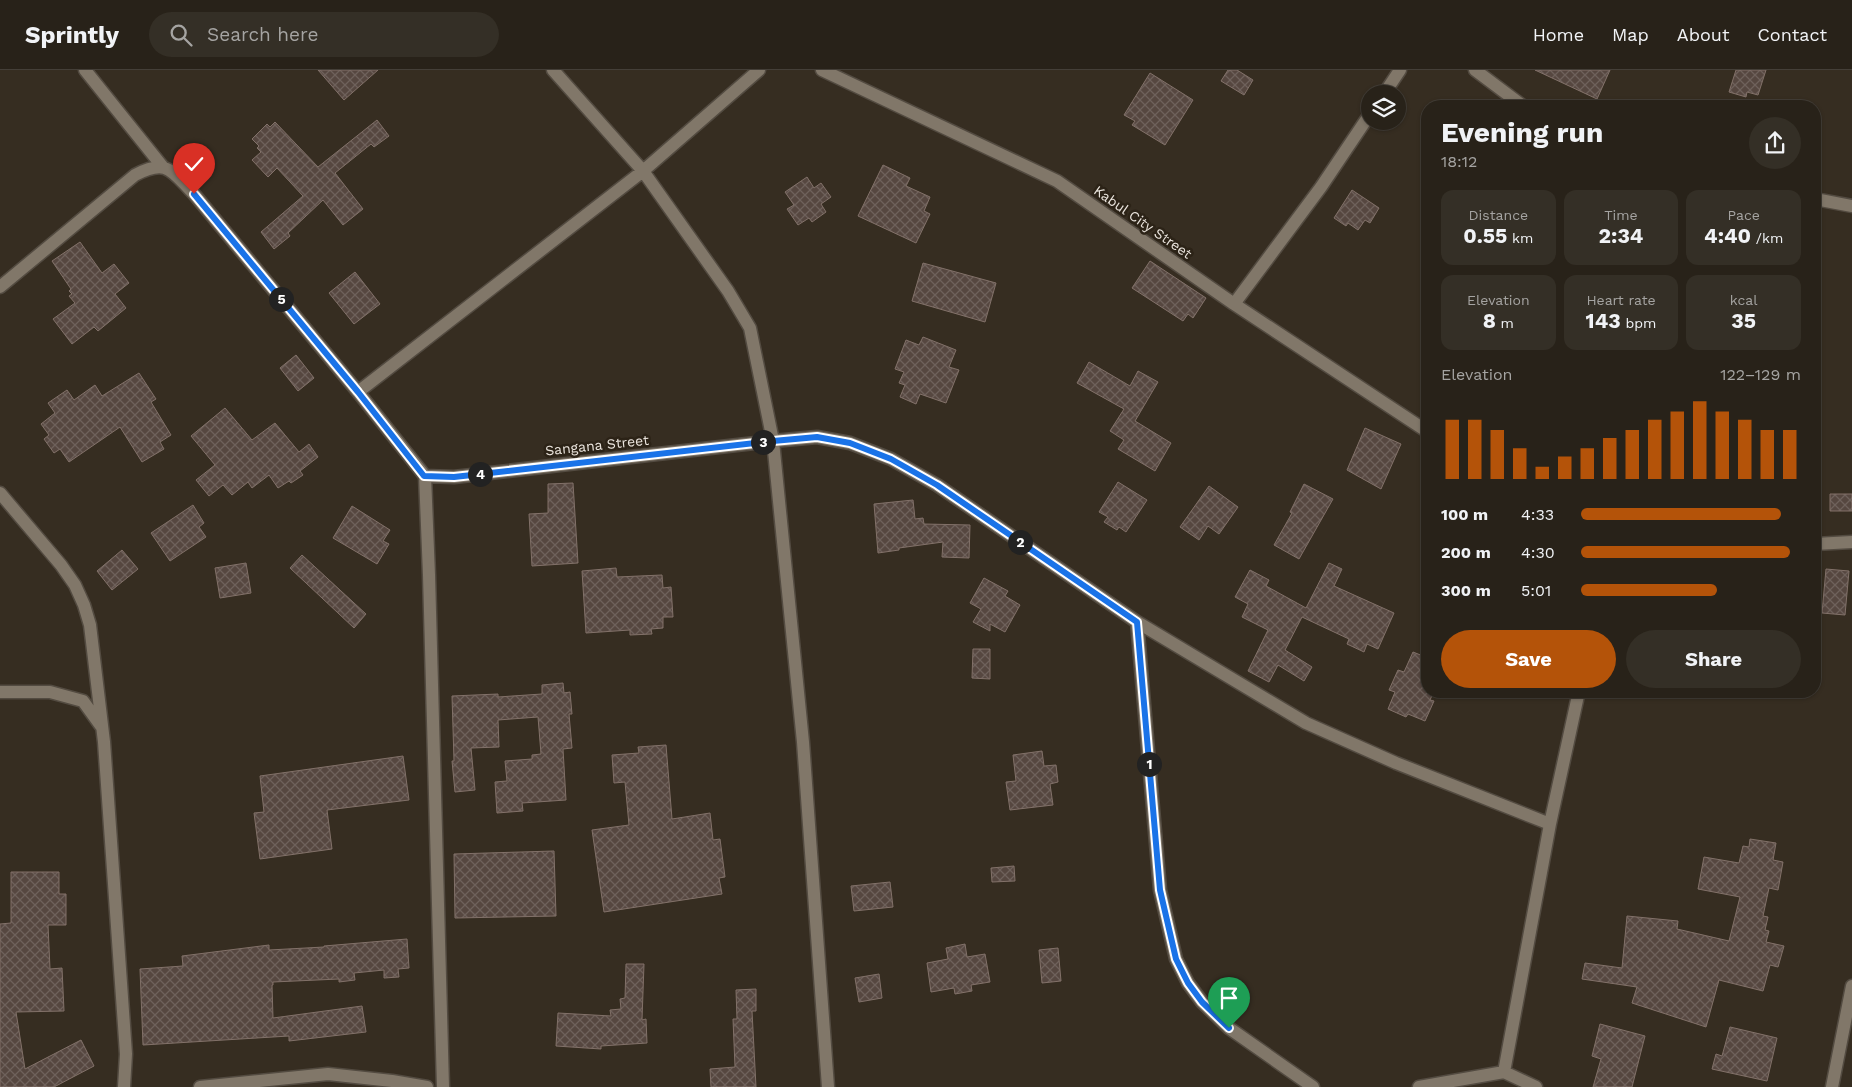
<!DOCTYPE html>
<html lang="en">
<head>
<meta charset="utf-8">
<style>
  body { margin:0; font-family:"Work Sans",sans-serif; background:#342f26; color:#f1f3f6; height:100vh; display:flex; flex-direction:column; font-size:19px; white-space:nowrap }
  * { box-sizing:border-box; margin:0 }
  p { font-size:16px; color:#a5a4a2 }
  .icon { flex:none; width:28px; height:28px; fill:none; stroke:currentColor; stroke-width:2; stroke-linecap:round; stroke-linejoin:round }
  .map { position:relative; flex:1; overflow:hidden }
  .side { position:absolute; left:1421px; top:30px; width:400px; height:598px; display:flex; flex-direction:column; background:#282219; border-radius:20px; box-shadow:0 1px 4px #0004,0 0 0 1px #443f38 }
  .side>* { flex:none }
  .buttons { position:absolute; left:1361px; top:15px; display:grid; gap:10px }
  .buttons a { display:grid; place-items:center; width:45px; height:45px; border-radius:50%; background:#282219; box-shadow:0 1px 4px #0004,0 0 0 1px #443f38; font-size:25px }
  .pin { position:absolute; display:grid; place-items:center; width:42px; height:42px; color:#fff; margin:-51px -21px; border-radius:50% 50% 50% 0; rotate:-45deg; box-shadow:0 0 5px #0007 }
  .pin .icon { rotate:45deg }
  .km { position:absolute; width:25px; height:25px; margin:-12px; border-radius:50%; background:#222; color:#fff; font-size:14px; line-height:25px; text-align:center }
  .round { display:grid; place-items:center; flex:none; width:52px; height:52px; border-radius:26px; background:#342f26 }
  .head { display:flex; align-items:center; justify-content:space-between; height:85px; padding:0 20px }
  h1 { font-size:28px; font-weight:700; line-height:38px }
  .stats { display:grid; grid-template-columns:repeat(3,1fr); gap:8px; height:85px; padding:5px 20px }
  .stats div { display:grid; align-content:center; border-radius:12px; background:#342f26; text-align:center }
  .stats b { font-size:21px; font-weight:700 }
  .stats small { font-size:14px; font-weight:400 }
  .stats p { font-size:14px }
  .chart { height:140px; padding:10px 20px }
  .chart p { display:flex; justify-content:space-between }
  .chart svg { width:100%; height:90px; margin-top:5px; stroke:#b45309; stroke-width:6 }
  .action { display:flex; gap:10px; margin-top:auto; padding:10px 20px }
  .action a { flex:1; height:58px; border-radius:30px; background:#b45309; color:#fff; font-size:20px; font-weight:700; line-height:58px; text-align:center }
  .action a+a { background:#342f26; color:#f1f3f6 }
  ul { padding:0 20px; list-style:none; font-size:16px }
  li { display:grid; grid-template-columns:80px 60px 1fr; align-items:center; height:38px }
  li i { height:12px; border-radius:6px; background:#b45309 }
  header { display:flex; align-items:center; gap:30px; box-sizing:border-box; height:70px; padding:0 25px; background:#282219; border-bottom:1px solid #443f38 }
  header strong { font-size:24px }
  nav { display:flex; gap:28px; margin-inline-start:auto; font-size:18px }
  .search { width:350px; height:45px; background:#342f26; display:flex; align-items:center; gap:12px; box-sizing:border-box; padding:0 18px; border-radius:28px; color:#a5a4a2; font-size:19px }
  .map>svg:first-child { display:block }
  .building { fill:url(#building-cross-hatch); stroke:#827169 }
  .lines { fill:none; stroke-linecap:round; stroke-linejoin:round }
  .minor-casing { stroke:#534b41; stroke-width:15 }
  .minor { stroke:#817769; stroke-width:12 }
  .route-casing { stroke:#fff; stroke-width:10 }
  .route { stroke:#1a73e8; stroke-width:6 }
  .labels { text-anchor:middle; stroke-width:5; stroke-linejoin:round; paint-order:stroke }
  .street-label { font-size:14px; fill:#ebe5de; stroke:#2c2317 }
</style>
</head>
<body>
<header>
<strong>Sprintly</strong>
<div class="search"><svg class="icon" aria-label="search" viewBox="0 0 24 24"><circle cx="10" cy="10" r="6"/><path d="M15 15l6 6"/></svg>Search here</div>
<nav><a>Home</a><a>Map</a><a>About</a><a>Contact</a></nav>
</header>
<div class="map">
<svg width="1852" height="1017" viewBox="0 0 1852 1017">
  <defs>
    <pattern id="building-cross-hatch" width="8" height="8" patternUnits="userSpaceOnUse" patternTransform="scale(1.25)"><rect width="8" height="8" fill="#564740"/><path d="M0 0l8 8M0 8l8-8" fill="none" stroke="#6e615b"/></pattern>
  </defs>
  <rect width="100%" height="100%" fill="#362d21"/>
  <!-- building -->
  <path class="building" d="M 318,0 L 378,0 L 344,30 Z
    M 1228,0 L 1237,0 L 1253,10 L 1244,25 L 1221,11 Z
    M 1535,0 L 1610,0 L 1597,29 Z
    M 1736,0 L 1766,0 L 1758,25 L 1747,22 L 1746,27 L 1729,22 Z
    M 1150,3 L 1193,30 L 1165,75 L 1132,55 L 1135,51 L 1124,45 Z
    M 377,50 L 389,66 L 374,77 L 371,74 L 335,103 L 363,139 L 343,155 L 323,130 L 288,163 L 290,166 L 274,179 L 261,162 L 303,126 L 277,98 L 268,107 L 252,90 L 261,82 L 257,78 L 259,76 L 252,69 L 267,54 L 270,57 L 275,52 L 318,97 Z
    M 883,95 L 910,108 L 906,116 L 930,127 L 924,141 L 930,144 L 916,173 L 858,146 Z
    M 807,107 L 814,118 L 821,113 L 831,127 L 821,134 L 826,142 L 812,152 L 809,148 L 798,155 L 787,139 L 794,135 L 785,122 Z
    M 1352,120 L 1379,138 L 1370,153 L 1365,150 L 1358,160 L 1348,153 L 1346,156 L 1334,148 Z
    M 80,172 L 102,203 L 114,194 L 129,213 L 115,224 L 126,238 L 98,261 L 94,257 L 72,274 L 53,249 L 75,233 L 69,226 L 72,224 L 69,221 L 71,219 L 52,191 Z
    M 1150,191 L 1206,228 L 1193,248 L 1188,244 L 1183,251 L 1132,218 Z
    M 923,193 L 996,213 L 985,252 L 912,231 Z
    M 355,202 L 380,234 L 354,254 L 329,223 Z
    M 923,267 L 956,280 L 949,297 L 959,300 L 946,333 L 920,324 L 916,334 L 900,327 L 905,315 L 899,313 L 904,302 L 895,299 L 906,270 L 919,275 Z
    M 296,285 L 314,308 L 298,321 L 280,298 Z
    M 1089,292 L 1130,316 L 1138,301 L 1158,312 L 1135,351 L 1171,373 L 1155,401 L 1118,379 L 1124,370 L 1110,361 L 1124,339 L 1077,313 Z
    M 139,303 L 156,329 L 151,332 L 171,365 L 160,372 L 164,379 L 142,392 L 120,357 L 69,392 L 60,379 L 54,383 L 44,369 L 49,365 L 41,354 L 55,343 L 48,333 L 67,320 L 74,330 L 95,315 L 102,326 Z
    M 225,338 L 252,370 L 275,353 L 299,382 L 309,374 L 318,387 L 300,401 L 303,405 L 291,413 L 289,411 L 278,418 L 269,405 L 252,418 L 248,412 L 232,425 L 223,415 L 209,426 L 196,410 L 215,395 L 191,366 Z
    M 1365,358 L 1401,374 L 1381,419 L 1347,400 Z
    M 1118,412 L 1147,430 L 1126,462 L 1119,457 L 1117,460 L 1104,452 L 1108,447 L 1099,442 Z
    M 573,413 L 578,493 L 532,496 L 529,444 L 548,443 L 548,414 Z
    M 1304,414 L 1333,429 L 1299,489 L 1274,475 L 1292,443 L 1290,442 Z
    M 1209,416 L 1238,437 L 1219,464 L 1208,456 L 1199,470 L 1180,457 Z
    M 1830,424 L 1852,424 L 1852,441 L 1830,441 Z
    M 913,430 L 915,449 L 923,448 L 924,454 L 970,455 L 969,488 L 942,487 L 943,472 L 899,478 L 899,480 L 878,483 L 874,434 Z
    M 193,435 L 204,453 L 199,457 L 206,467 L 170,491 L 151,463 Z
    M 352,436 L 390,460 L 383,471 L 389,474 L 377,494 L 333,468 Z
    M 122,480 L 138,499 L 112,520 L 97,501 Z
    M 302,485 L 366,544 L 354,558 L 290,498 Z
    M 246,493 L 251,523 L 220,528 L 215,498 Z
    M 1329,493 L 1342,499 L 1334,516 L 1394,543 L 1378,579 L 1367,574 L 1364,582 L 1347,574 L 1349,569 L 1302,547 L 1285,580 L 1312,597 L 1304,611 L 1278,595 L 1269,612 L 1248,601 L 1268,560 L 1242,547 L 1248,534 L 1235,527 L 1250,500 L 1269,510 L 1266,516 L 1306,538 Z
    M 616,498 L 617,507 L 662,505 L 663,518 L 671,517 L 673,547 L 663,547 L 663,558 L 651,559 L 652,564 L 630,565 L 630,560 L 586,563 L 582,501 Z
    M 1826,499 L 1849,501 L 1845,545 L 1822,543 Z
    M 984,508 L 1008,521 L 1005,526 L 1020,535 L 1005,562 L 990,554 L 990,561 L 973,552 L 981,539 L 970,533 Z
    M 973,579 L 990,579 L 990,609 L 972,608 Z
    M 1413,582 L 1428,588 L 1428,621 L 1434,621 L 1430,630 L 1434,631 L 1425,651 L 1408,644 L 1406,647 L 1388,639 L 1395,622 L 1389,620 L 1398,600 L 1404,602 Z
    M 563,613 L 564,623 L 570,622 L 572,644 L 569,644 L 572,678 L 563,679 L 566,730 L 522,733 L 523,741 L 497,743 L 495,712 L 507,711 L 505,691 L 532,689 L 532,685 L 541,684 L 538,647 L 498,650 L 499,677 L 471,678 L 475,720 L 455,722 L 452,691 L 454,691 L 452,626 L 498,624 L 498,627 L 542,624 L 542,615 Z
    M 666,675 L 672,749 L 710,743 L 713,770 L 720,769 L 725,807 L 719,808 L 722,824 L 604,842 L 592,760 L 629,755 L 625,712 L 614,713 L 612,685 L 639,683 L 638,677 Z
    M 1042,681 L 1044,696 L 1056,695 L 1058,712 L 1050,714 L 1053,735 L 1010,740 L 1006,712 L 1016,711 L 1013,685 Z
    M 403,686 L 409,730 L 327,740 L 332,779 L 260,789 L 254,743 L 264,742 L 260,706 Z
    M 1750,769 L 1776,773 L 1773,790 L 1783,792 L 1778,820 L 1769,818 L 1763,846 L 1768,847 L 1765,860 L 1769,861 L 1766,872 L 1784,876 L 1778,897 L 1770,895 L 1763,921 L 1719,910 L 1706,957 L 1632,933 L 1637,917 L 1582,909 L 1585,893 L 1622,898 L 1627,846 L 1678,851 L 1677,859 L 1729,871 L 1740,827 L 1698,819 L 1704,787 L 1739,793 L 1743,776 L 1749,777 Z
    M 554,781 L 556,846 L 455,848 L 454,784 Z
    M 1014,796 L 1015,811 L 992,812 L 991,798 Z
    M 11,802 L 59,802 L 59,824 L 66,824 L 66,855 L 48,855 L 50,899 L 62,898 L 64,941 L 16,942 L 25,999 L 81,970 L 94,996 L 54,1017 L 0,1017 L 0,854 L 11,853 Z
    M 890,812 L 893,837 L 854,841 L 851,816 Z
    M 407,869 L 409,898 L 398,899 L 399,907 L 384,908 L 384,900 L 354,903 L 355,910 L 339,912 L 339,909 L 273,912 L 273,915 L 272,915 L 273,948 L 362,936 L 366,962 L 289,971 L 289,966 L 143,975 L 140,899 L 183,896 L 182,886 L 269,875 L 269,880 L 324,877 L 324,876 Z
    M 965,874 L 967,887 L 985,884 L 990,912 L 971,915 L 972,921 L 955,924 L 954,918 L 931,922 L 927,893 L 948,889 L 946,878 Z
    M 1058,878 L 1061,911 L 1042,913 L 1039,880 Z
    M 626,894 L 644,894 L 642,950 L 646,949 L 647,973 L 601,976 L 601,979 L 556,976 L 558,943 L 611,946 L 610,940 L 621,939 L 620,929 L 625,928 Z
    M 879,904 L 882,928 L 859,932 L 855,908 Z
    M 756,919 L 756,941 L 752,941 L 756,1017 L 711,1017 L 710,999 L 735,997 L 733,949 L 737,949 L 736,920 Z
    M 1600,954 L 1645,966 L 1632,1017 L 1593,1017 L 1601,989 L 1592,986 Z
    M 1730,957 L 1777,968 L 1767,1011 L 1712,999 L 1716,984 L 1722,986 Z"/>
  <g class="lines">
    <!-- minor casing -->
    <g class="minor-casing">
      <path id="minor" d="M 85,0 L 162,96
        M 553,0 L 643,101 L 728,221 L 750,258 L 773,371 L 803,672 L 828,1017
        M 822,0 L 1057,111 L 1234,234 L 1428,362
        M 1475,0 L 1523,36
        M 1384,24 L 1400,0
        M 1815,129 L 1852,136
        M 0,217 L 135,105 C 168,88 171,101 194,124 L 358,322 L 425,406 L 429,505 L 443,1017
        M 1234,234 L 1321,117 L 1370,44
        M 358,322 L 643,101 L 759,0
        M 425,406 L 454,407 L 773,371 L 817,367 L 850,373 L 891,389 L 937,415 L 1137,552 L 1306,653 L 1396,693 L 1550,754
        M 0,423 L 61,495 L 75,515 L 84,535 L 90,555 L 104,672 L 126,984 L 124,1017
        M 1815,474 L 1852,472
        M 1137,552 L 1160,820 L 1176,889 L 1188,913 L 1202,932 L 1229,958 L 1313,1017
        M 0,622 L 50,622 L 83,631 L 101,656
        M 1504,1002 L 1550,754 L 1579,621
        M 200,1017 L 328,1004 L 392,1011 L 427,1017
        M 1419,1017 L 1504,1002 L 1536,1017
        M 1832,1017 L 1852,916"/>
    </g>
    <!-- minor -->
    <use href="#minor" class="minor"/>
  </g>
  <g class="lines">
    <!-- route casing -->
    <g class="route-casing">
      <path id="route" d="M 194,124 L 358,322 L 424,406 L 454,407 L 773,371 L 817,367 L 850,373 L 891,389 L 937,415 L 1137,552 L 1160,820 L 1176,889 L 1188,913 L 1202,932 L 1229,958"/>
    </g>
    <!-- route -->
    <use href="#route" class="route"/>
  </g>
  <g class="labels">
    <!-- street labels -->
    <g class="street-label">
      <text transform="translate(1143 152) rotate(35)" y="5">Kabul City Street</text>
      <text transform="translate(597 375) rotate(-6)" y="5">Sangana Street</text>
    </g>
  </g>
</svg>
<div class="buttons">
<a><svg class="icon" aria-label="layers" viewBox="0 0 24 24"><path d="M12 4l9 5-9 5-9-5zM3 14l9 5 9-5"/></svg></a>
</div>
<div class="pin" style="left:1229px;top:958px;background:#1e9e55"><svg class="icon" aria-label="arrive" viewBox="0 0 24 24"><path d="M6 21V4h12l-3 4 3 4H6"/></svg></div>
<div class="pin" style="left:194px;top:124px;background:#d93025"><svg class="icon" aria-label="check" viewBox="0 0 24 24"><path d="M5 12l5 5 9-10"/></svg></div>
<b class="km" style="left:1149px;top:694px">1</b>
<b class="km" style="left:1020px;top:472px">2</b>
<b class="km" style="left:763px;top:372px">3</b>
<b class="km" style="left:480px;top:404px">4</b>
<b class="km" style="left:281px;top:229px">5</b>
<section class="side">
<div class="head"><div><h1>Evening run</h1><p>18:12</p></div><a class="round"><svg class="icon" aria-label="share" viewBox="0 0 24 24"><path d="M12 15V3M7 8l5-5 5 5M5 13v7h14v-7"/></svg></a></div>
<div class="stats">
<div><p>Distance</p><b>0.55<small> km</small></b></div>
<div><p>Time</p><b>2:34</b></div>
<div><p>Pace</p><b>4:40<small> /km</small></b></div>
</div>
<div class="stats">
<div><p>Elevation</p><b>8<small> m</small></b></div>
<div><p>Heart rate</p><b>143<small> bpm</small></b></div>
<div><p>kcal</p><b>35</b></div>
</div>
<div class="chart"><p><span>Elevation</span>122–129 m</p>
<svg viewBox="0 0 160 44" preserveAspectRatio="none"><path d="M5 44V15M15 44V15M25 44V20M35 44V29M45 44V38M55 44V33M65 44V29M75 44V24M85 44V20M95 44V15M105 44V11M115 44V6M125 44V11M135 44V15M145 44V20M155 44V20"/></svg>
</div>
<ul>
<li><b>100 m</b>4:33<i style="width:91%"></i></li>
<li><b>200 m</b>4:30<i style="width:95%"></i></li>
<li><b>300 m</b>5:01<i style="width:62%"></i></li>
</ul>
<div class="action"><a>Save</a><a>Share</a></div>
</section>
</div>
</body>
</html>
